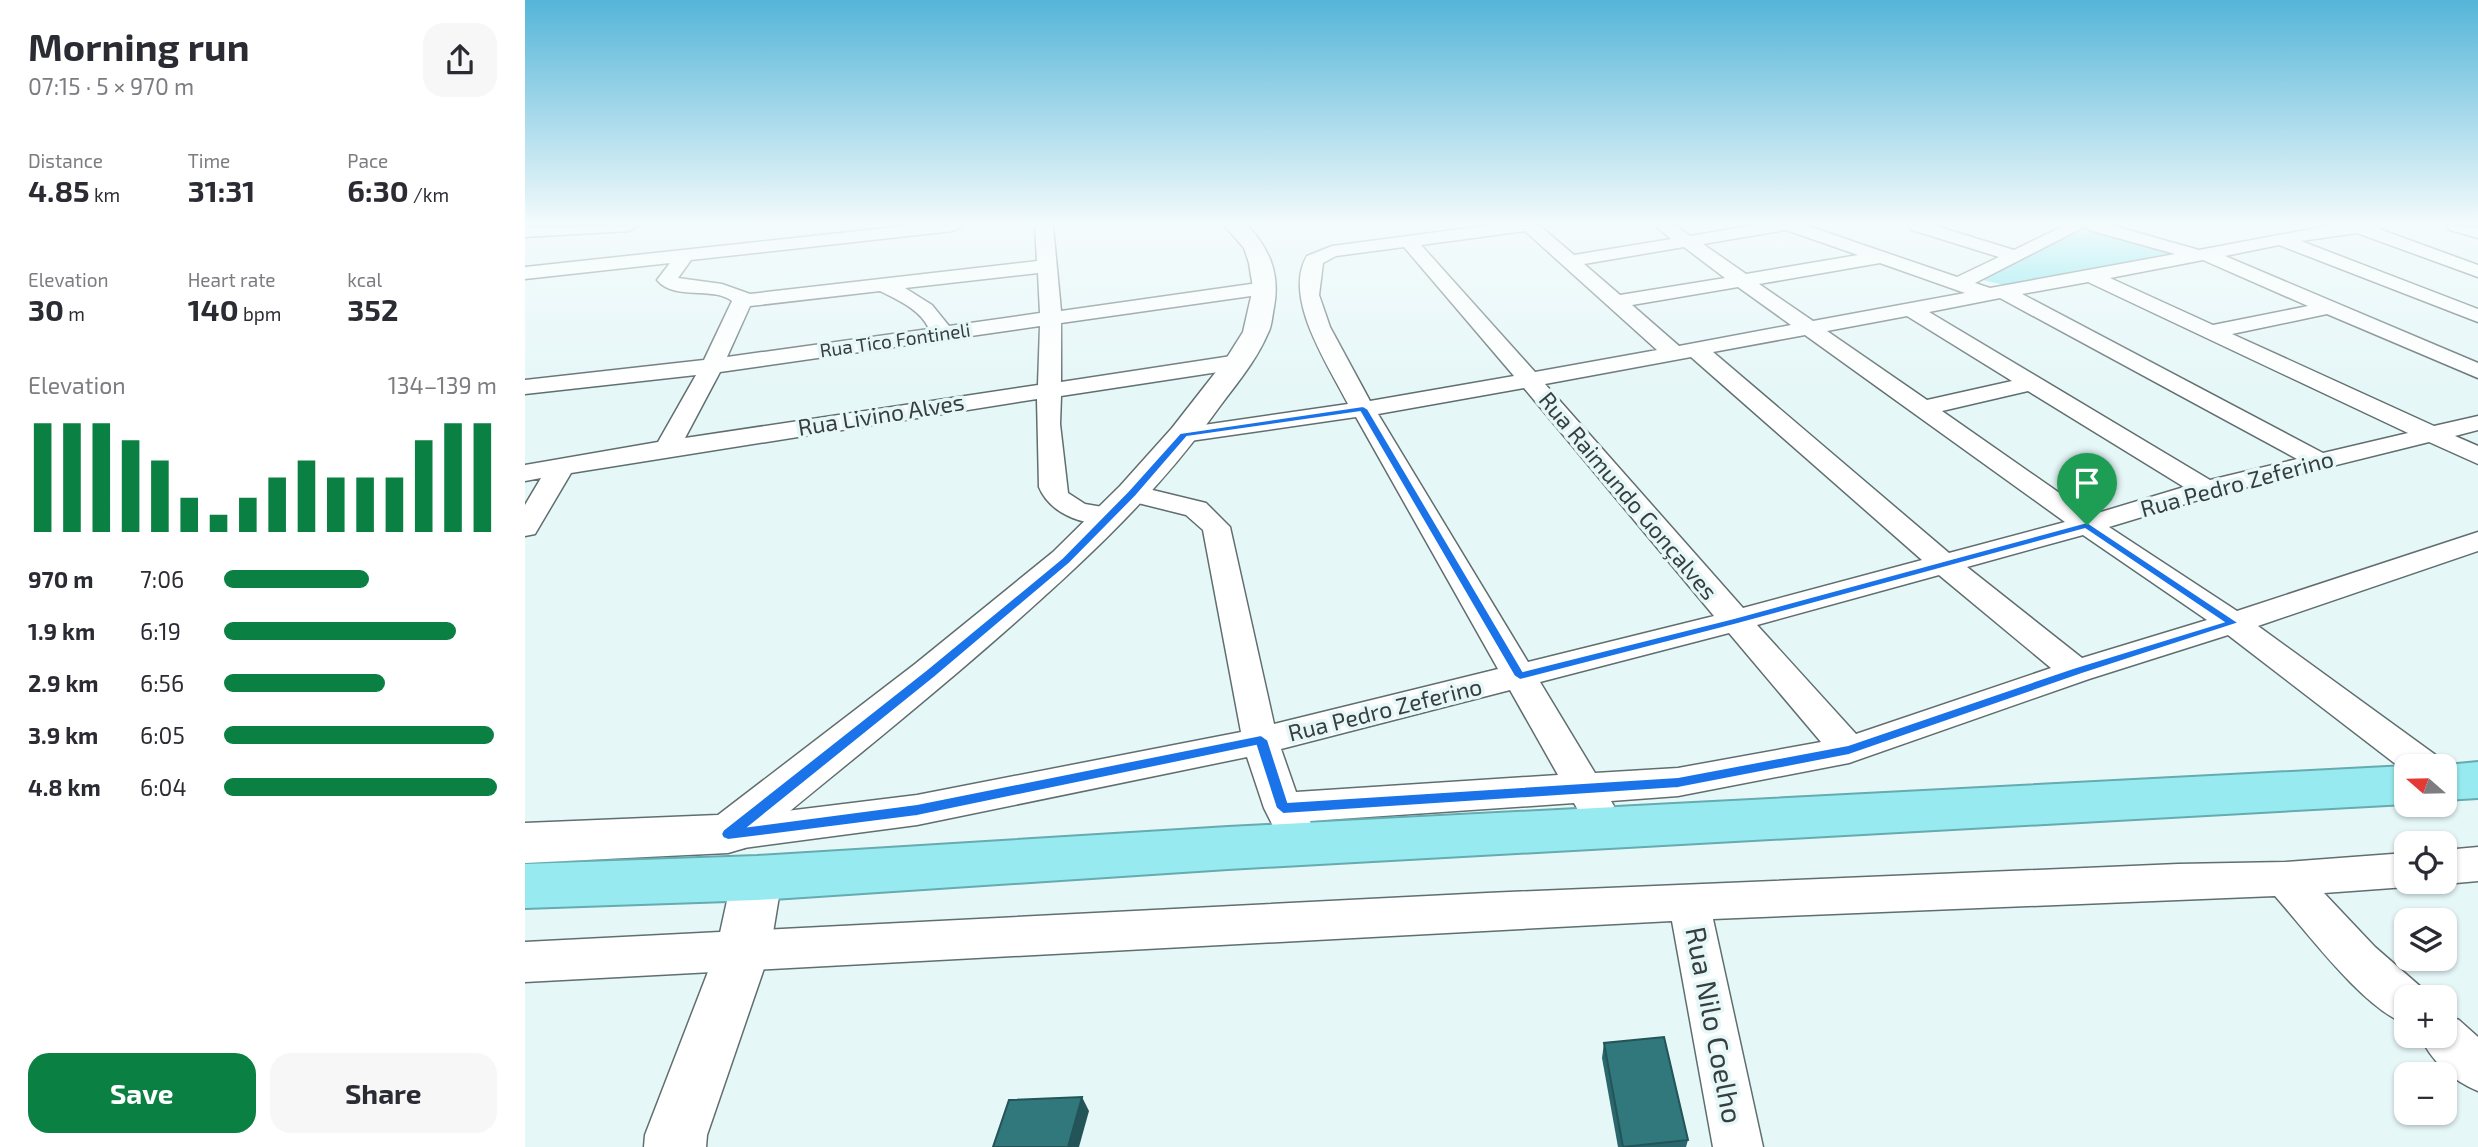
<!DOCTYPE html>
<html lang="en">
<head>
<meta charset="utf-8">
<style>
  body { margin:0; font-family:"Exo 2",sans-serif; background:#f7f7f7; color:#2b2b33; height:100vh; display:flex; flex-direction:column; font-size:26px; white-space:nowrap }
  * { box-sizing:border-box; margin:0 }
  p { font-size:23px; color:#7c7c81 }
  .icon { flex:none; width:38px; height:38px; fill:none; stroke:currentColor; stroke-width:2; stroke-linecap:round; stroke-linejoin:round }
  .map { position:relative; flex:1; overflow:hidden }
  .drawer { display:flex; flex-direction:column; background:#fff; width:525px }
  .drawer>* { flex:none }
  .needle { width:46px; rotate:290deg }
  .tools { position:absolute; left:1869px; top:754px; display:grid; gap:14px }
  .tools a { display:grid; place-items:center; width:63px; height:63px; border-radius:14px; background:#fff; box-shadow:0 2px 5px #0004; font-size:35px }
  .pin { position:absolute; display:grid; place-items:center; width:60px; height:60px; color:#fff; margin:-72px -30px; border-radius:50% 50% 50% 0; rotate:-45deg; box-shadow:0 0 7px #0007 }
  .pin .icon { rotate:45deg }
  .round { display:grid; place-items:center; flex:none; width:74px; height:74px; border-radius:21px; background:#f7f7f7 }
  .head { display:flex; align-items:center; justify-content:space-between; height:119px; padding:0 28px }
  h1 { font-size:38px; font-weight:700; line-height:52px }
  .stats { display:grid; grid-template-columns:repeat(3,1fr); gap:10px; height:119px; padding:7px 28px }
  .stats div { display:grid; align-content:center }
  .stats b { font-size:30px; font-weight:700 }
  .stats small { font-size:19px; font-weight:400 }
  .stats p { font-size:19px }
  .chart { height:196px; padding:14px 28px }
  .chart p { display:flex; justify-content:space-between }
  .chart svg { width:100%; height:126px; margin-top:7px; stroke:#0b8043; stroke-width:6 }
  .action { display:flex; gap:14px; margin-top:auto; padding:14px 28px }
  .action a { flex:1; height:80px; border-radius:21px; background:#0b8043; color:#fff; font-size:28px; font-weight:700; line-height:80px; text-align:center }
  .action a+a { background:#f7f7f7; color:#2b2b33 }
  ul { padding:0 28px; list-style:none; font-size:23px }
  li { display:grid; grid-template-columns:112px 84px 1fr; align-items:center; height:52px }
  li i { height:18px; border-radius:9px; background:#0b8043 }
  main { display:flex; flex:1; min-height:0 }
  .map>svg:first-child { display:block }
  .green { fill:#78e5ed }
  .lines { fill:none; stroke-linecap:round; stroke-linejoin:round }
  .minor-casing { stroke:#606e6f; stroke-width:3 }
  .tertiary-casing { stroke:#606e6f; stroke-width:3 }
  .trunk-casing { stroke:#65abb0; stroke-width:4 }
  .minor { fill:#fff; fill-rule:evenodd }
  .tertiary { fill:#fff; fill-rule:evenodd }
  .trunk { fill:#97ebf0; fill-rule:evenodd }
  .wall { fill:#2a676c }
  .shaded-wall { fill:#225458 }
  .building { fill:#31787d; stroke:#225458; stroke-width:2 }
  .route { fill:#1a73e8; stroke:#fff; stroke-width:2; fill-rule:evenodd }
  .labels { text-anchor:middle; stroke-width:7; stroke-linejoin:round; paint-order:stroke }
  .far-street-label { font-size:19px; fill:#383e3f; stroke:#e6f7f8 }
  .street-label { font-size:23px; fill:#383e3f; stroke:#e6f7f8 }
  .near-street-label { font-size:28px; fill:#383e3f; stroke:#e6f7f8 }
</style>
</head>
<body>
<main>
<section class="drawer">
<div class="head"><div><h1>Morning run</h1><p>07:15 · 5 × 970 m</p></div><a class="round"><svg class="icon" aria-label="share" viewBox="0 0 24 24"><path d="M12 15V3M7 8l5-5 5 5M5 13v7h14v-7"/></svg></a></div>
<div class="stats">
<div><p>Distance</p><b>4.85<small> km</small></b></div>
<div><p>Time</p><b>31:31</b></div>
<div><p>Pace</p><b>6:30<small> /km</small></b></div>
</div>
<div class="stats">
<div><p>Elevation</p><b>30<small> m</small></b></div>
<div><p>Heart rate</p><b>140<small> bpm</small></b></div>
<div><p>kcal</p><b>352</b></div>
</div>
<div class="chart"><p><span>Elevation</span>134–139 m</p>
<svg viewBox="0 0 160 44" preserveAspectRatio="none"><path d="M5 44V6M15 44V6M25 44V6M35 44V12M45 44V19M55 44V32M65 44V38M75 44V32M85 44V25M95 44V19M105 44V25M115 44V25M125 44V25M135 44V12M145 44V6M155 44V6"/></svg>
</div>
<ul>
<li><b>970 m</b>7:06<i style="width:53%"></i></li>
<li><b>1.9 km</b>6:19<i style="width:85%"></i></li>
<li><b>2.9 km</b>6:56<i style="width:59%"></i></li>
<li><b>3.9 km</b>6:05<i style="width:99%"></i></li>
<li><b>4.8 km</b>6:04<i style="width:100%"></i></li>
</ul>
<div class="action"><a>Save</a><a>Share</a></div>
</section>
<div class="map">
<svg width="1953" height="1147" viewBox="0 0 1953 1147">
  <rect width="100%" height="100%" fill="#e6f7f8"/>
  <!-- green -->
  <path class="green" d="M 1566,226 L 1660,253 L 1480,285 L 1453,279 Z"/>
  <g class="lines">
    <!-- minor casing -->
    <g class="minor-casing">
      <path id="minor" d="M 113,226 L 104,231 L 0,237 L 0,227 Z
        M 380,226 L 437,226 L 428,231 L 166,260 L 153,278 L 197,284 L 225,294 L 512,261 L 510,226 L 528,226 L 536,311 L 740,282 L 750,288 L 740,294 L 536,323 L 536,382 L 713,355 L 721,357 L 724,362 L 721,367 L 713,369 L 536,396 L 535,424 L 543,493 L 560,504 L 595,510 L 599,516 L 595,522 C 565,529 526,516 514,487 L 512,399 L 46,473 L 10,534 L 0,536 L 0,505 L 16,478 L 0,481 L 0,465 L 133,442 L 171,375 L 0,394 L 0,380 L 179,360 L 207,301 C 188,286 149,301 132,280 L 145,263 L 0,279 L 0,267 ZM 513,273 L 515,313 L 424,326 L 407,305 L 380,288 ZM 355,291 C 373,300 396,310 404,329 L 202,357 L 225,306 ZM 515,326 L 513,385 L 160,438 L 195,372 Z
        M 959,226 L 1015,226 L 1049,255 L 1146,239 L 1131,226 L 1151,226 L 1165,236 L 1224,226 L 1283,226 L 1432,277 L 1474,257 L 1387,230 L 1384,226 L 1411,226 L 1489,250 L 1538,226 L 1561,226 L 1450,283 L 1465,288 L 1650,254 L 1564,230 L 1561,226 L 1589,226 L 1674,250 L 1802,226 L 1856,226 L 1854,229 L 1953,265 L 1953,277 L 1832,233 L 1776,241 L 1953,309 L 1953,322 L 1754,245 L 1700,256 L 1953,363 L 1953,378 L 1802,314 L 1707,334 L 1909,426 L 1953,416 L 1953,430 L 1930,436 L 1953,446 L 1953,464 L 1904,442 L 1690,495 L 1584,527 L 1712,611 L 1953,532 L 1953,551 L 1733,626 L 1912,756 L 1917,766 L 1881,766 L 1881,772 L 1703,635 L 1564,679 L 1324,763 L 1153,796 L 1086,801 L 1089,806 L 1083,817 L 1070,821 L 1057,817 L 1049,803 L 785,821 L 786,825 L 781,836 L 767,840 L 753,836 L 739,808 L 722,757 L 392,825 L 204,850 L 190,845 L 184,834 L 190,823 L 204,818 L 392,795 L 716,732 L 678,530 L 661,515 L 597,499 L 594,493 L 597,487 L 607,485 L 681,503 L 705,527 L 749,724 L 973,669 L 831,417 L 658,442 L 649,440 L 646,435 L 649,430 L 658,428 L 823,404 C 804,366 757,298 782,256 L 807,246 ZM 1261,230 L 1333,255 L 1221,274 L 1178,244 ZM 1000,231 L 1132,350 L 1010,372 L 896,245 ZM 879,247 L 989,376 L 845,401 L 805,327 L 794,295 L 798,263 L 811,256 ZM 1159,247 L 1200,278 L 1095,295 L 1059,264 ZM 1678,260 L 1783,306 L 1688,325 L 1585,278 ZM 1355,263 L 1440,293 L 1288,321 L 1234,284 ZM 1563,282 L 1883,433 L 1798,453 L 1497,294 ZM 1213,287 L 1266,325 L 1154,346 L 1107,305 ZM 1475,298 L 1772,459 L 1685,480 L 1404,312 ZM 1382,316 L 1487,381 L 1402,400 L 1302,331 ZM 1280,335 L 1540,522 L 1424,553 L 1188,352 ZM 1166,357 L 1397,560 L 1218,608 L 1020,384 ZM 999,388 L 1189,616 L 1003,662 L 853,414 ZM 1503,391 L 1659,487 L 1566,515 L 1417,411 ZM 1558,535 L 1682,620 L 1557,658 L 1442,567 ZM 1414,575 L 1526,668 L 1331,734 L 1232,625 ZM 1204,633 L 1296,742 L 1153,768 L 1070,773 L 1015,682 ZM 985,690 L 1033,775 L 771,792 L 756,749 Z
        M 1922,226 L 1953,227 L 1953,238 L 1925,230 Z
        M 1953,847 L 1953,881 L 1920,884 L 1915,882 L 1920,882 L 1920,850 Z
        M 1881,853 L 1881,882 L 1895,882 L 1881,887 L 1799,893 L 1850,947 L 1897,988 L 1901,998 L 1881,998 L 1881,1024 C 1837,1007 1783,933 1750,896 L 1188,919 L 1238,1147 L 1188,1147 L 1147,921 L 0,982 L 0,942 L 962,893 L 1653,864 L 1760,862 Z
        M 1920,1015 L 1934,1020 L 1953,1037 L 1953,1091 C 1928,1081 1906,1061 1895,1036 L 1920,1036 Z"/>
    </g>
    <!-- tertiary casing -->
    <g class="tertiary-casing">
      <path id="tertiary" d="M 700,226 L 723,226 C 745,250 755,274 749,307 C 747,316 747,326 743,333 C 730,364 706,390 687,417 C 625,502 548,572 469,641 C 388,712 303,779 220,848 L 203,853 L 0,863 L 0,823 L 193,815 L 390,664 L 528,552 L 595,486 L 647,428 L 701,359 L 718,332 L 728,288 L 724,263 L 719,248 Z
        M 232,857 L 250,863 L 257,878 L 245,951 L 182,1135 L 181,1147 L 119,1147 L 120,1135 L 191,951 L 207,878 L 214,863 Z"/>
    </g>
    <!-- trunk casing -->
    <g class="trunk-casing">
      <path id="trunk" d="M 1953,762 L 1953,798 L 1920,800 L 1920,766 L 1911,766 Z
        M 1881,766 L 1881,804 L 703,869 L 232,900 L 0,908 L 0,864 L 232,856 L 703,827 Z"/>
    </g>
    <!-- minor -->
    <use href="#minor" class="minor"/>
    <!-- tertiary -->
    <use href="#tertiary" class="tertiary"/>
    <!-- trunk -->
    <use href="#trunk" class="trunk"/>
  </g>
  <!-- wall -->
  <path class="wall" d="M 1079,1043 L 1163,1140 L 1161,1147 L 1093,1147 L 1077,1058 Z"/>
  <!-- shaded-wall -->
  <path class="shaded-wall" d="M 557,1097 L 564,1111 L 554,1147 L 543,1147 Z"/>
  <!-- building -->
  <path class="building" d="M 1139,1037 L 1163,1140 L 1098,1147 L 1079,1043 Z
    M 557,1097 L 543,1147 L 468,1147 L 484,1100 Z"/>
  <!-- sky -->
  <linearGradient id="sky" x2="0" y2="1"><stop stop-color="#55b5d8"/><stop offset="0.58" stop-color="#f4fbfc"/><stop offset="1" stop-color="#f4fbfc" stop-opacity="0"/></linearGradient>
  <rect width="1953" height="387" fill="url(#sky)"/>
  <!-- route -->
  <path class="route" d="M 838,406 L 843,409 L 998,671 L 1209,618 L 1562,522 L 1714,623 L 1557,674 L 1324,755 L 1153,788 L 758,814 L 751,808 L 731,746 L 392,816 L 203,840 L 198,838 L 196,834 L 198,830 L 401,670 L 537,558 L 603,491 L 655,433 ZM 835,412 L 989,676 L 995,680 L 1209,625 L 1560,529 L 1698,622 L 1548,668 L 1323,745 L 1153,777 L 763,802 L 743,740 L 736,735 L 392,804 L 225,826 L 410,677 L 545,563 L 611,496 L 662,437 Z"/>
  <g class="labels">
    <!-- far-street labels -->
    <g class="far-street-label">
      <text transform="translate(370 340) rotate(-8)" y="7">Rua Tico Fontineli</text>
    </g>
    <!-- street labels -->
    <g class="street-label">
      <text transform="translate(356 415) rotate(-9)" y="8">Rua Livino Alves</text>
      <text transform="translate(1712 484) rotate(-15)" y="8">Rua Pedro Zeferino</text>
      <text transform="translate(1103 496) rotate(50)" y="8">Rua Raimundo Gonçalves</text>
      <text transform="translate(860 710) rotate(-14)" y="8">Rua Pedro Zeferino</text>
    </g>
    <!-- near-street labels -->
    <g class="near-street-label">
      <text transform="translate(1189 1025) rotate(79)" y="10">Rua Nilo Coelho</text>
    </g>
  </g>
</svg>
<div class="tools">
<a><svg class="needle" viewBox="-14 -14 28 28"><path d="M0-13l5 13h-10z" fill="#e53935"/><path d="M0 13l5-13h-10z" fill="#7c7c81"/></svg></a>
<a><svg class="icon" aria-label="locate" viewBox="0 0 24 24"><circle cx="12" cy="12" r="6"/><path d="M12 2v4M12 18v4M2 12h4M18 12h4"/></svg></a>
<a><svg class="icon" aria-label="layers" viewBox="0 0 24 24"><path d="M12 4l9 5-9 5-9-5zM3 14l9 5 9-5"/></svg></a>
<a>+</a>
<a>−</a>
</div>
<div class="pin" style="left:1562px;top:525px;background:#1e9e55"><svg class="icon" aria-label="arrive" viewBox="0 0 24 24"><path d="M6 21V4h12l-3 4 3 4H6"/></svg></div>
</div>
</main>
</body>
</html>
